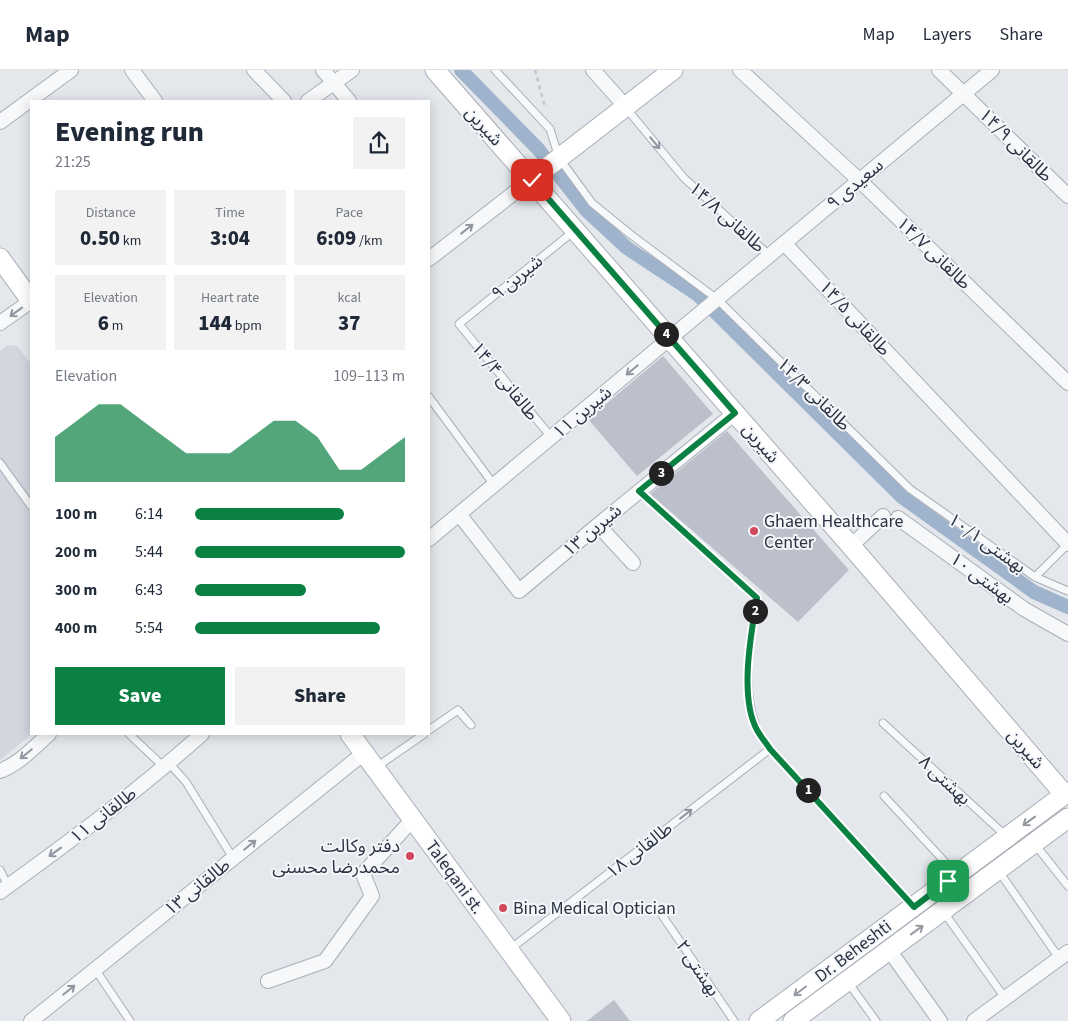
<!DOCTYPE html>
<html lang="en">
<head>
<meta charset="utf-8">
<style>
  body { margin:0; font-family:"Source Sans 3","Noto Sans Arabic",sans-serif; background:#f2f2f3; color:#1f2937; height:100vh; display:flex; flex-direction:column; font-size:19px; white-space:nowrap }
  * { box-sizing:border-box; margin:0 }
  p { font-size:16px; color:#747a83 }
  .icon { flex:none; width:28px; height:28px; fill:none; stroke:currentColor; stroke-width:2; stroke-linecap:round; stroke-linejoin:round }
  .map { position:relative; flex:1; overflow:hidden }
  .panel { position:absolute; left:30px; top:30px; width:400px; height:635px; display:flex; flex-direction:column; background:#fff; border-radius:0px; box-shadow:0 2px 12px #0003 }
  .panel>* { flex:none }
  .pin { position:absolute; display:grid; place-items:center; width:42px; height:42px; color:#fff; margin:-21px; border-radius:10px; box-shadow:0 2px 8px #0006 }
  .km { position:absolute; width:25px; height:25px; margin:-12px; border-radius:50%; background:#222; color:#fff; font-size:14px; line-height:25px; text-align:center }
  .round { display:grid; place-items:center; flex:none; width:52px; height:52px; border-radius:0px; background:#f2f2f3 }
  .head { display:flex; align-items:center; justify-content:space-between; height:85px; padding:0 25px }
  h1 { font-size:28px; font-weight:800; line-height:38px }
  .figures { display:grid; grid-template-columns:repeat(3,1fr); gap:8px; height:85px; padding:5px 25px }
  .figures div { display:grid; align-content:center; border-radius:0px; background:#f2f2f3; text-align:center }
  .figures b { font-size:21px; font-weight:800 }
  .figures small { font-size:14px; font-weight:400 }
  .figures p { font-size:14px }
  .chart { height:140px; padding:10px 25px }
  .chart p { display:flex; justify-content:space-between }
  .chart svg { width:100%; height:90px; margin-top:5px; fill:#0b8043; opacity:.7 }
  .action { display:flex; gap:10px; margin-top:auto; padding:10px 25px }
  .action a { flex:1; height:58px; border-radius:0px; background:#0b8043; color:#fff; font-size:20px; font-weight:800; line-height:58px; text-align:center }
  .action a+a { background:#f2f2f3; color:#1f2937 }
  ul { padding:0 25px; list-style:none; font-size:16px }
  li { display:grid; grid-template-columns:80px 60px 1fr; align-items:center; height:38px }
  li i { height:12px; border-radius:6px; background:#0b8043 }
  header { display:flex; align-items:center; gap:30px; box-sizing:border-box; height:70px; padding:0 25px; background:#fff; border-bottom:1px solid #e0e1e3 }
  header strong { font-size:24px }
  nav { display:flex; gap:28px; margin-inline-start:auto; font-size:18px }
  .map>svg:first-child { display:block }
  .built { fill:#d2d6de }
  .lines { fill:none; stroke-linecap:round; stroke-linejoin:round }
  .canal { stroke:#9fb4cc; stroke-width:14 }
  .building { fill:#bbc0ca }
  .lane-casing { stroke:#a9aeb7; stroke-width:9 }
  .street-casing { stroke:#a9aeb7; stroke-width:16 }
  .secondary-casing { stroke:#a9aeb7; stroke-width:21 }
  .path { stroke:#c2c5cb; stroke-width:2.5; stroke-dasharray:4 4; stroke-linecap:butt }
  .lane { stroke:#f7f8fa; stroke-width:7 }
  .street { stroke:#f7f8fa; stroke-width:14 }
  .secondary { stroke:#fff; stroke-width:19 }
  .oneway { stroke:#9196a0 }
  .oneway2 { stroke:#959aa2 }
  .route-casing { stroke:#fff; stroke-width:10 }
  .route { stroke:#0b8043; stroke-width:6 }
  .poi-dot { fill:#d1495b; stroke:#f4f6f9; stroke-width:2 }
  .labels { text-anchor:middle; stroke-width:4; stroke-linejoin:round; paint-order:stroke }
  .street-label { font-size:18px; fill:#2b3445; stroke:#f4f6f9 }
  .poi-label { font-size:18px; fill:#2b3445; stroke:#f4f6f9; text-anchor:start }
</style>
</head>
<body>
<header>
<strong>Map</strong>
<nav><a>Map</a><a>Layers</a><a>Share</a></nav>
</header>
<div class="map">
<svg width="1068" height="951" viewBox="0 0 1068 951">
  <rect width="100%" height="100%" fill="#e4e7ec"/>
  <!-- built -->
  <path class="built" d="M 8,275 L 17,276 L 31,294 L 32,664 L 0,690 L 0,281 Z"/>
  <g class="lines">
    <!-- canal -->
    <path class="canal" d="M 461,0 L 539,80 L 586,140 L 627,178 L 698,225 L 902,427 L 1034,522 L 1068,537"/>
  </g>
  <!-- building -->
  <path class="building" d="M 663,286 L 713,344 L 637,406 L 588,349 Z
    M 727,361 L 849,500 L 798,552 L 650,424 Z
    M 614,930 L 630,951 L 587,951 Z"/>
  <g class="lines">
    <!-- lane casing -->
    <g class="lane-casing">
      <path id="lane" d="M 495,0 L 550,59 L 559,88 L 592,133 L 630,164 L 717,229 L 910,419 L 1035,507 L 1068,521
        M 626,38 L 684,108 L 769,185
        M 429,327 L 494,415
        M 551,367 L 459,254 L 574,161
        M 0,393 L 31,436
        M 639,421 L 757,528 C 750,570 741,615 756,657 C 758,665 765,672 770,679 L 913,836
        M 1035,507 L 1068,474
        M 883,653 L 1006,766
        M 429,660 L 458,640 L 471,655
        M 129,664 L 164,697
        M 169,693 L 186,712 L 233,788
        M 375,698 L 424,664
        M 884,726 L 956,804
        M 1034,773 L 1068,816
        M 0,800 L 8,816
        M 998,800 L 1059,888
        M 943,841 L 1005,928
        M 662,845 L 734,951
        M 509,880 L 770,679
        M 95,899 L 130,951
        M 847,911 L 876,951"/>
    </g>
    <!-- street casing -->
    <g class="street-casing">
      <path id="street" d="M 132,0 L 155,31
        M 254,0 L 284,31
        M 323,0 L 349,31
        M 593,0 L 626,37
        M 740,0 L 859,110 L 1068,313
        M 939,0 L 1068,126
        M 308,31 L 352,0
        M 0,52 L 71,0
        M 784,173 L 1068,474
        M 429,189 L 532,109
        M 0,253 L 31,231
        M 459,444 L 519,521 L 598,455 L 735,343
        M 898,448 L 1024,539 L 1068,564
        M 598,455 L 633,493
        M 429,469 L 992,0
        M 851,476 L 883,446
        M 0,701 C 19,694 34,677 49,664
        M 0,822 C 69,772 138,721 202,664
        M 889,880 L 940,951
        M 268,911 L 325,891 L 372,826 L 363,804 L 413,749
        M 31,951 L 364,683
        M 974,951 L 1068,882"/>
    </g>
    <!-- secondary casing -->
    <g class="secondary-casing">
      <path id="secondary" d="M 435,0 L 851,476 L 1065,725
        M 532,109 L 673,0
        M 0,188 L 31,231
        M 350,664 L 561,951
        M 759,951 L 1068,722
        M 793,951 L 1068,748"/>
    </g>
    <!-- path -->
    <path class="path" d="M 535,0 L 545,37"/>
    <!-- lane -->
    <use href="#lane" class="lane"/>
    <!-- street -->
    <use href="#street" class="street"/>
    <!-- secondary -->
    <use href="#secondary" class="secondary"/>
  </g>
  <!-- one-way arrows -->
  <defs><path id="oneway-shaft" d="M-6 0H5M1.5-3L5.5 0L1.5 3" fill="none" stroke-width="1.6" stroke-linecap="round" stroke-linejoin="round" transform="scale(1.25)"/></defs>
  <g class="oneway">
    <use href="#oneway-shaft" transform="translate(655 73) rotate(50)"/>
    <use href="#oneway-shaft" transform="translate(467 159) rotate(-38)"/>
    <use href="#oneway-shaft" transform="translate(16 242) rotate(144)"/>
    <use href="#oneway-shaft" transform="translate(632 300) rotate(140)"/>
    <use href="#oneway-shaft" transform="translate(26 684) rotate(141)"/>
    <use href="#oneway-shaft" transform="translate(686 744) rotate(-38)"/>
    <use href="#oneway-shaft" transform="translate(250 775) rotate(-39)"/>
    <use href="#oneway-shaft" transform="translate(55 782) rotate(144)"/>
    <use href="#oneway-shaft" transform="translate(69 920) rotate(-39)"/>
  </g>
  <g class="oneway2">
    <use href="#oneway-shaft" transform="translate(1029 751) rotate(144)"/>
    <use href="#oneway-shaft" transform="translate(917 860) rotate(-36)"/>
    <use href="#oneway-shaft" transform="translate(800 921) rotate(143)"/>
  </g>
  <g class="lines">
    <!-- route casing -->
    <g class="route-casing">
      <path id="route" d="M 532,110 L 735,343 L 639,421 L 757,528 C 751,564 739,627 757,660 C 761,667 766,673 770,679 L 914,837 L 948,811"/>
    </g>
    <!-- route -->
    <use href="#route" class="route"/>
  </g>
  <!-- markers -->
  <g class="poi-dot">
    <circle cx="754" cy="461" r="5"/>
    <circle cx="410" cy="786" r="5"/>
    <circle cx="503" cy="838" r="5"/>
  </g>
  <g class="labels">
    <!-- street labels -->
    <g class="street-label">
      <text transform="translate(484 56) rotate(48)" y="6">شیرین</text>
      <text transform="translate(1016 75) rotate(45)" y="6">طالقانی ۱۴/۹</text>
      <text transform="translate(855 114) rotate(-40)" y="6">سعیدی ۹</text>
      <text transform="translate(727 147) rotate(42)" y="6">طالقانی ۱۴/۸</text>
      <text transform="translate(934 183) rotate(44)" y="6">طالقانی ۱۴/۷</text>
      <text transform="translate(517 207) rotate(-39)" y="6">شیرین ۹</text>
      <text transform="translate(855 248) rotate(47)" y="6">طالقانی ۱۴/۵</text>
      <text transform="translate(505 311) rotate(51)" y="6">طالقانی ۱۴/۴</text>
      <text transform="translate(814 324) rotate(45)" y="6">طالقانی ۱۴/۳</text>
      <text transform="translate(582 342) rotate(-40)" y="6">شیرین ۱۱</text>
      <text transform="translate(761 373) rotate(49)" y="6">شیرین</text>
      <text transform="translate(592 460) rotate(-40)" y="6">شیرین ۱۳</text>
      <text transform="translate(987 473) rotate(35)" y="6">بهشتی ۱۰/۱</text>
      <text transform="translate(982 508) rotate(36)" y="6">بهشتی ۱۰</text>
      <text transform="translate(1026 679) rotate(49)" y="6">شیرین</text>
      <text transform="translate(945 710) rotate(43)" y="6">بهشتی ۸</text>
      <text transform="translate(103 745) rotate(-38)" y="6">طالقانی ۱۱</text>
      <text transform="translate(639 780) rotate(-38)" y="6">طالقانی ۱۸</text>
      <text transform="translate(455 807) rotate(54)" y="6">Taleqani st.</text>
      <text transform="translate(197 817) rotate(-39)" y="6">طالقانی ۱۳</text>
      <text transform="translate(853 881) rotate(-37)" y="6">Dr. Beheshti</text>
      <text transform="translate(698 898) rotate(56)" y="6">بهشتی ۲</text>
    </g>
    <!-- poi labels -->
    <g class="poi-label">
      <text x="764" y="457">Ghaem Healthcare<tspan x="764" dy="21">Center</tspan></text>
      <text x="400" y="782" text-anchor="end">دفتر وکالت<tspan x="400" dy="21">محمدرضا محسنی</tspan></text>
      <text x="513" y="844">Bina Medical Optician</text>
    </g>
  </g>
</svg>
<div class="pin" style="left:948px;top:811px;background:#1e9e55"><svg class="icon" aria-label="arrive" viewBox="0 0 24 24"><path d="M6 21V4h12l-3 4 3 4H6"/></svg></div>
<div class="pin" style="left:532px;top:110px;background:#d93025"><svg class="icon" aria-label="check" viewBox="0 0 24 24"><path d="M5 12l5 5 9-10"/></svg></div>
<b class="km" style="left:808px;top:720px">1</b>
<b class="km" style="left:755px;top:541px">2</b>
<b class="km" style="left:661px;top:403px">3</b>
<b class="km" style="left:666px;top:264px">4</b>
<section class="panel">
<div class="head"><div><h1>Evening run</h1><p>21:25</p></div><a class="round"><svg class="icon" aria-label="share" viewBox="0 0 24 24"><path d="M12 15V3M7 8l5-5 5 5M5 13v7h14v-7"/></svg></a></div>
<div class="figures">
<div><p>Distance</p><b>0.50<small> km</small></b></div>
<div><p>Time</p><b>3:04</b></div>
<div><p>Pace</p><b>6:09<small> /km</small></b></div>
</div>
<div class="figures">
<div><p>Elevation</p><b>6<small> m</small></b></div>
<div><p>Heart rate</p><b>144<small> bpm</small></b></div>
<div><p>kcal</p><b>37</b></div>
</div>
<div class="chart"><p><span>Elevation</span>109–113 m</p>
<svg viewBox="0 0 160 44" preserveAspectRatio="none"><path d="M0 44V22L10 14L20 6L30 6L40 14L50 22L60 30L70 30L80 30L90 22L100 14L110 14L120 22L130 38L140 38L150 30L160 22V44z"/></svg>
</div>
<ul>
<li><b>100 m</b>6:14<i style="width:71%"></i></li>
<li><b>200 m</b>5:44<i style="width:100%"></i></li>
<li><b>300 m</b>6:43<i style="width:53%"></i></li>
<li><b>400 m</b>5:54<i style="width:88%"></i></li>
</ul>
<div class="action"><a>Save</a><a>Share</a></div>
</section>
</div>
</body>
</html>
